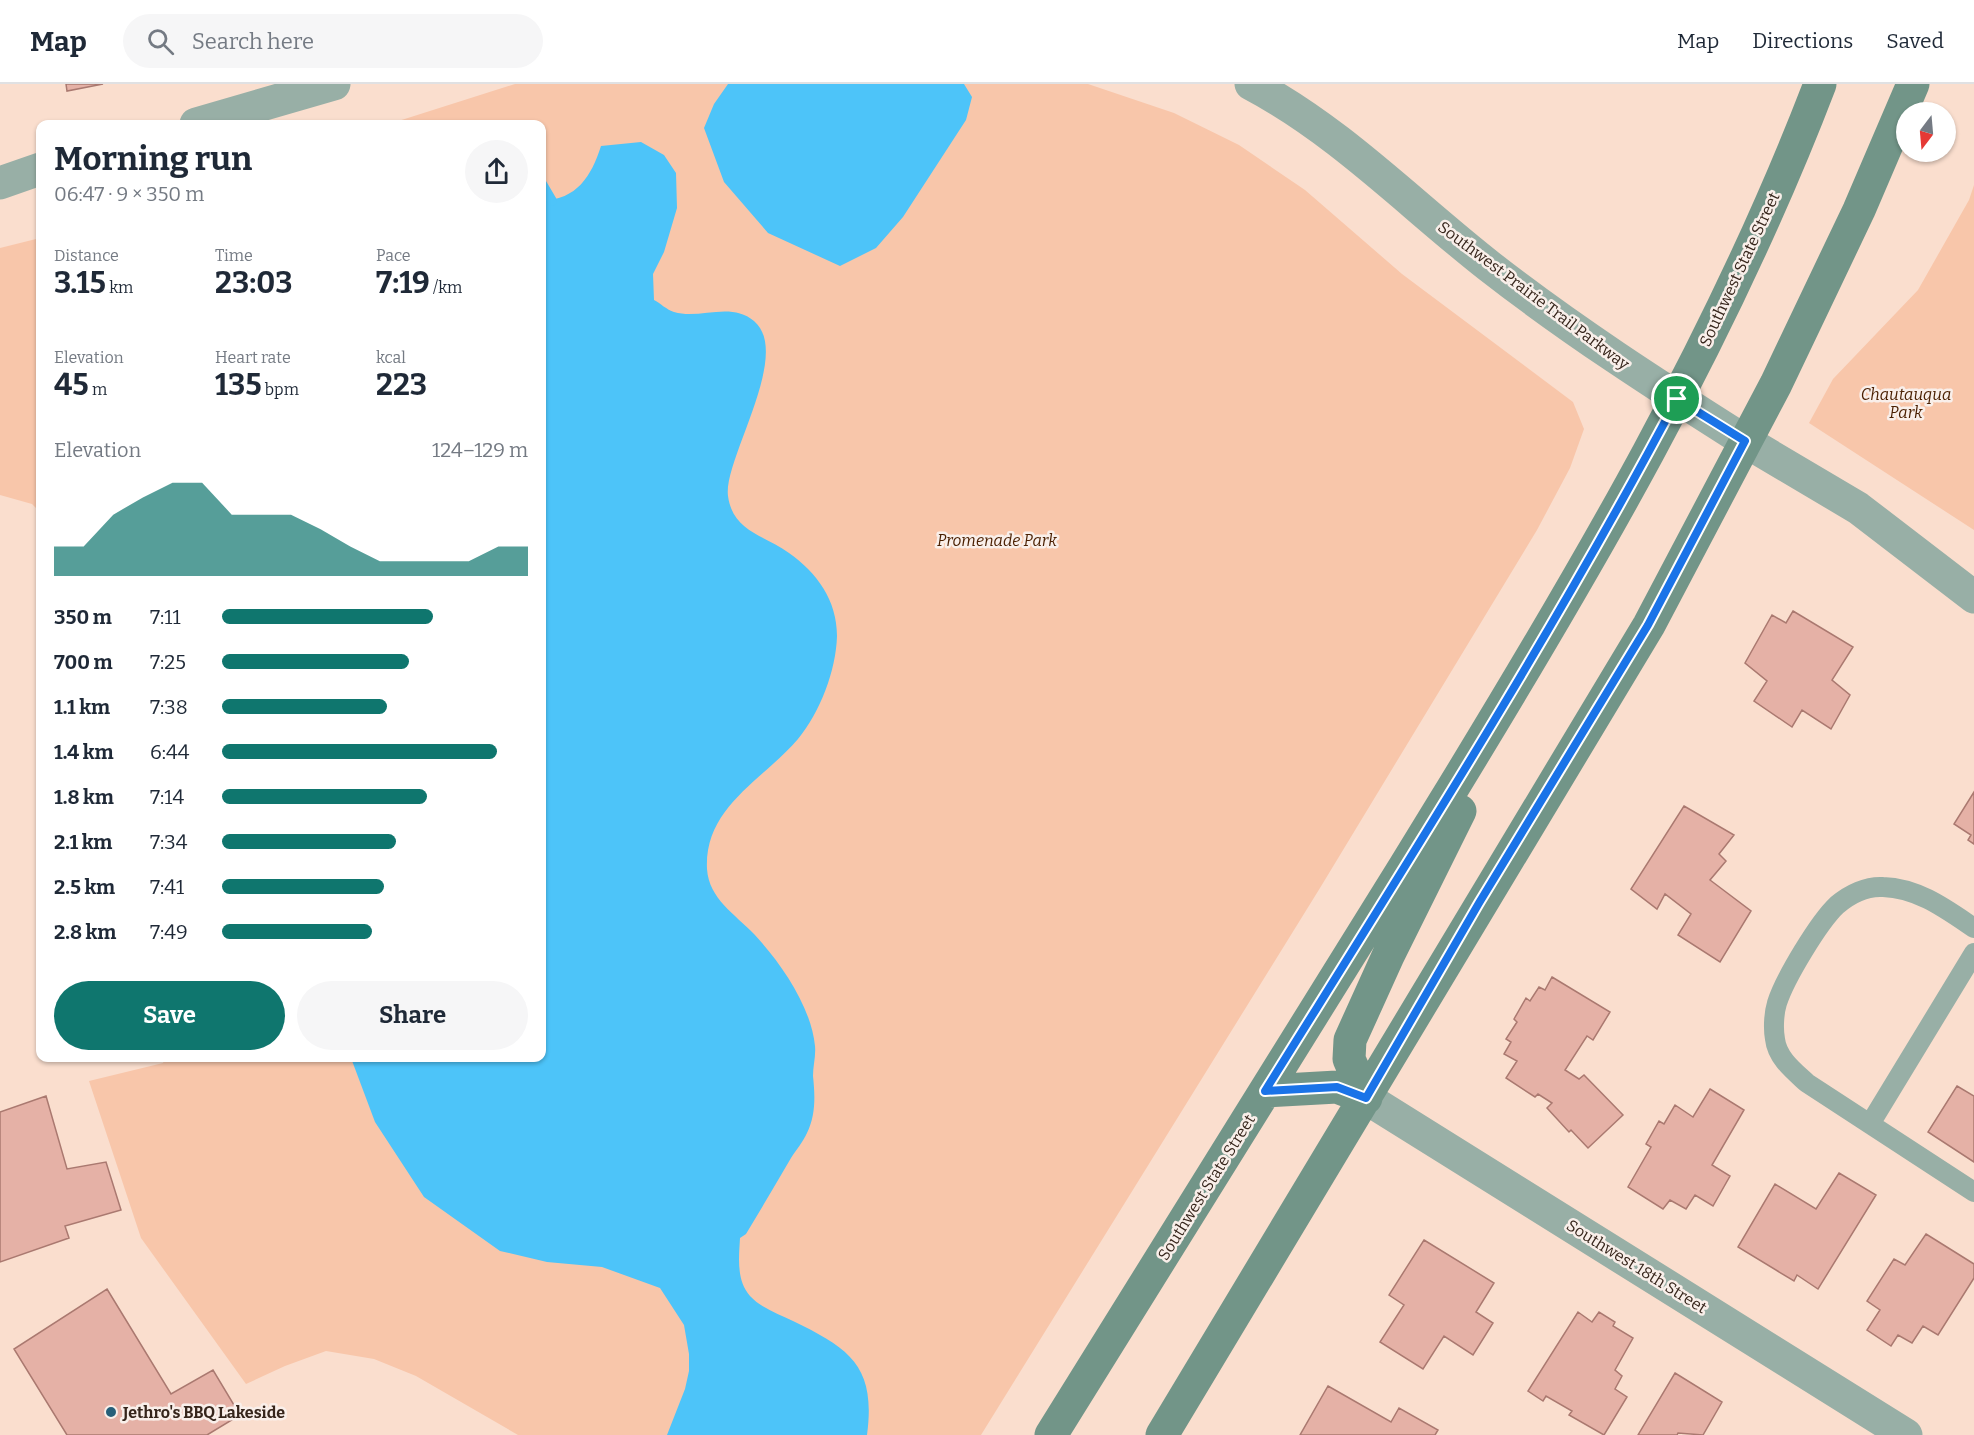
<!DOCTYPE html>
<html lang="en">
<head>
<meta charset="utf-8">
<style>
  body { margin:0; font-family:Bitter,serif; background:#f6f6f7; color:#1f2937; height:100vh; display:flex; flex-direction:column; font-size:22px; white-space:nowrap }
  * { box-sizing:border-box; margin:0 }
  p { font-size:20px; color:#747a83 }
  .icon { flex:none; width:33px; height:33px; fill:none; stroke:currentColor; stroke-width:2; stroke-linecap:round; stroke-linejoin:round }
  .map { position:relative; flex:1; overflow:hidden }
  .side { position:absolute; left:36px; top:36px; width:510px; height:942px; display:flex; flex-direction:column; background:#fff; border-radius:12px; box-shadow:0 2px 4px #0004 }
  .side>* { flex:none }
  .needle { width:39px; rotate:196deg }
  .fabs { position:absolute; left:1896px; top:18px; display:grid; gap:12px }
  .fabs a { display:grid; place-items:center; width:60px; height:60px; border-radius:50%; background:#fff; box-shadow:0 2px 4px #0004; font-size:30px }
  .pin { position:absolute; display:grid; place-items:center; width:51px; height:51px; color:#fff; margin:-26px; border:3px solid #fff; border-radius:50%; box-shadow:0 2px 6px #0007 }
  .round { display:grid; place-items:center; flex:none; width:63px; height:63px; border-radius:32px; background:#f6f6f7 }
  .head { display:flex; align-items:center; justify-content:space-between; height:102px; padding:0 18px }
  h1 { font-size:33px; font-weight:700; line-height:45px }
  .stats { display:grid; grid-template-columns:repeat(3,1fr); gap:9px; height:102px; padding:6px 18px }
  .stats div { display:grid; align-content:center }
  .stats b { font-size:30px; font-weight:700 }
  .stats small { font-size:16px; font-weight:400 }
  .stats p { font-size:16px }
  .chart { height:168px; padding:12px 18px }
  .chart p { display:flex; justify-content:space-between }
  .chart svg { width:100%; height:108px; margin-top:6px; fill:#0f766e; opacity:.7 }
  .action { display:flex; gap:12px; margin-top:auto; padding:12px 18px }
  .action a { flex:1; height:69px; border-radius:36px; background:#0f766e; color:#fff; font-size:24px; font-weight:700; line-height:69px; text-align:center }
  .action a+a { background:#f6f6f7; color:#1f2937 }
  ul { padding:0 18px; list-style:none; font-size:20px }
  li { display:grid; grid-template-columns:96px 72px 1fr; align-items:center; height:45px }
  li i { height:15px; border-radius:8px; background:#0f766e }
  header { display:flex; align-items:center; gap:36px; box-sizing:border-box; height:84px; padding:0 30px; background:#fff; border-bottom:2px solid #e0e1e3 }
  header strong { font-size:28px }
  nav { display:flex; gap:33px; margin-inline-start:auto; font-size:21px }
  .search { width:420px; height:54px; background:#f6f6f7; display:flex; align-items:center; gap:15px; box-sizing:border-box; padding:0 21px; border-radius:33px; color:#747a83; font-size:22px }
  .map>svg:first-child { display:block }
  .green { fill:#f8c6aa }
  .water { fill:#4dc4f9 }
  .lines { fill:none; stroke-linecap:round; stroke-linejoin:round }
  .stream { stroke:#4dc4f9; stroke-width:10 }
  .building { fill:#e5b1a6; stroke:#aa7970; stroke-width:1.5 }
  .service { stroke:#98afa6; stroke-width:20 }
  .minor { stroke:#98afa6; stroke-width:33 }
  .tertiary { stroke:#98afa6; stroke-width:33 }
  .secondary { stroke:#729588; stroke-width:33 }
  .route-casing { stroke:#fff; stroke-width:12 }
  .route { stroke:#1a73e8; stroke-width:8 }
  .poi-dot { fill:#275f79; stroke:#f9efea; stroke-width:2 }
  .labels { text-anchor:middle; stroke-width:5; stroke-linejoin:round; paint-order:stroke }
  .street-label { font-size:16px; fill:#36251b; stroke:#f9efea }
  .park-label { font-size:16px; font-style:italic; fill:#4a1f01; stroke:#f9efea }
  .poi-label { font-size:16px; font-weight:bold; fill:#36251b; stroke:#f9efea; text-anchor:start }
</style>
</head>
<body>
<header>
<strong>Map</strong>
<div class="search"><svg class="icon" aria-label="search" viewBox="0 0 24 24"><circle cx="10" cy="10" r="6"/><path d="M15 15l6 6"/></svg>Search here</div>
<nav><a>Map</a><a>Directions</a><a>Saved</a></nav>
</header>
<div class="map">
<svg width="1974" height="1351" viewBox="0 0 1974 1351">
  <rect width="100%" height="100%" fill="#fadece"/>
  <!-- green -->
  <path class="green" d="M 515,0 L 1088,0 L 1174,29 L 1239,61 L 1305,106 L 1402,190 L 1573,318 L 1584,345 L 1570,384 L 1537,446 L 1320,804 L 981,1351 L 518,1351 L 416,1292 L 374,1275 L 326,1267 L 285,1282 L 246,1300 L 141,1154 L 89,997 L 163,979 L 165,974 L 542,974 L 542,40 L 389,40 Z
    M 1974,101 L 1974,446 L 1809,339 L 1833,295 L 1918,206 L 1969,116 Z
    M 40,154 L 40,428 L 32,420 L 0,411 L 0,164 Z"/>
  <!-- water -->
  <path class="water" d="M 728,0 L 964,0 L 972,13 L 966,36 L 903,133 L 876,164 L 840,182 L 768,149 L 724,98 L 704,44 L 714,20 Z
    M 641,58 L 664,71 L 676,89 L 677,124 L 664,168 L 653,190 L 654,216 C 660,219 667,226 674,228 C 700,236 730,217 754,237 C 793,270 723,376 728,412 C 733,448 763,450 789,469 C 817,489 837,516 837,552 C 836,587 820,628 798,655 C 763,696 704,723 707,785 C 709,815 735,830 754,850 C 781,879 811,922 815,962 C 816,972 813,982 813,992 C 815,1011 816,1031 807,1049 C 803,1058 796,1066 791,1074 C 776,1100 761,1125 746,1150 L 740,1154 C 739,1173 736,1196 750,1212 C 761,1224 779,1230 793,1237 C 851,1265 876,1283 867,1351 L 667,1351 L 685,1305 L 689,1287 L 689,1270 L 684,1241 L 660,1204 L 602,1183 L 547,1178 L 500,1167 L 424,1113 L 375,1038 L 351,974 L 542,974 L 542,117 C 577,115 591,93 601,62 Z"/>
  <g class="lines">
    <!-- stream -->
    <path class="stream" d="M 542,100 L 552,117"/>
  </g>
  <!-- building -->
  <path class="building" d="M 66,0 L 103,0 L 67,7 Z
    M 1793,527 L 1853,563 L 1832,596 L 1850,611 L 1831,645 L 1802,626 L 1792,643 L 1754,617 L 1767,597 L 1745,579 L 1772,531 L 1786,539 Z
    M 1974,708 L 1974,760 L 1968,756 L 1971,751 L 1954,740 Z
    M 1684,722 L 1734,751 L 1719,770 L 1726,777 L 1710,796 L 1751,827 L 1720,878 L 1678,851 L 1691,830 L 1665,810 L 1657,825 L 1631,805 Z
    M 1552,893 L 1610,928 L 1593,956 L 1587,952 L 1565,986 L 1579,995 L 1584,991 L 1623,1031 L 1588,1064 L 1571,1046 L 1569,1048 L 1547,1024 L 1552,1019 L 1538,1010 L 1535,1013 L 1506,994 L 1517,977 L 1504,970 L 1511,958 L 1506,955 L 1517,938 L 1514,935 L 1526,914 L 1530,917 L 1539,903 L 1545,906 Z
    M 1957,1002 L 1974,1012 L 1974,1078 L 1928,1048 Z
    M 1710,1005 L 1744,1026 L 1712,1081 L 1730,1092 L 1713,1122 L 1695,1111 L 1686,1125 L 1670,1116 L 1663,1125 L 1628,1103 L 1651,1063 L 1646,1060 L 1659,1037 L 1664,1040 L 1675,1021 L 1693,1033 Z
    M 46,1012 L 67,1085 L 106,1078 L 121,1126 L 65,1142 L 69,1154 L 0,1178 L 0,1028 Z
    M 1839,1089 L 1876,1111 L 1818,1205 L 1797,1191 L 1794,1197 L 1738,1163 L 1775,1100 L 1816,1125 Z
    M 1926,1150 L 1974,1180 L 1974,1194 L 1938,1251 L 1923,1242 L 1912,1259 L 1898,1251 L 1891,1262 L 1867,1246 L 1880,1226 L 1867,1217 L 1894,1175 L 1905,1181 Z
    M 1424,1156 L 1494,1199 L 1476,1228 L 1493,1239 L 1473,1271 L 1444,1252 L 1423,1285 L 1380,1258 L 1404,1221 L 1389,1211 Z
    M 107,1205 L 171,1310 L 213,1286 L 240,1331 L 207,1351 L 67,1351 L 14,1265 Z
    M 1578,1228 L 1592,1238 L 1599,1228 L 1615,1238 L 1613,1242 L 1633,1254 L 1615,1286 L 1622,1292 L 1615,1305 L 1627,1313 L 1604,1351 L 1569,1331 L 1572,1327 L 1546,1312 L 1543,1317 L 1528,1307 Z
    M 1675,1289 L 1722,1318 L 1703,1351 L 1678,1349 L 1677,1351 L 1638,1351 Z
    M 1328,1302 L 1391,1338 L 1399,1324 L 1438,1346 L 1435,1351 L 1300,1351 Z"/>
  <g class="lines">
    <!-- service -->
    <path class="service" d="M 1974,844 C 1946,825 1918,804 1883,803 C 1867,802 1850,810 1837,821 C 1819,838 1785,894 1777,919 C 1774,929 1773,944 1775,955 C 1777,974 1794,987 1807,999 L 1974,1108
      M 1870,1040 L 1974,869"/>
    <!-- minor -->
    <path class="minor" d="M 1745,357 L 1858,424 L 1974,513
      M 1366,1014 L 1906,1351"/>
    <!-- tertiary -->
    <path class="tertiary" d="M 1251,0 C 1340,47 1411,121 1489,182 C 1571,246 1658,302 1745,357
      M 196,40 L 334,0
      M 0,99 L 40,85"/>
    <!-- secondary -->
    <path class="secondary" d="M 1265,1007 L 1337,1003 L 1366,1014
      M 1366,1014 L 1349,975 L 1350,956 L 1388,872 L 1460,727
      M 1051,1351 C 1182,1140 1314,931 1443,720 C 1585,488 1723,254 1820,0
      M 1162,1351 L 1649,541 L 1776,300 L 1859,126 L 1913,0"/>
  </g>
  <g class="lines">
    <!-- route casing -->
    <g class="route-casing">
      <path id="route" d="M 1677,315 L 1745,357 L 1648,541 L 1479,819 L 1366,1014 L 1337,1003 L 1265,1007 C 1407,779 1552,552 1677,315 Z"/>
    </g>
    <!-- route -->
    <use href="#route" class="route"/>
  </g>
  <!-- markers -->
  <circle class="poi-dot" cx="111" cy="1328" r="6"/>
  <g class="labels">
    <!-- street labels -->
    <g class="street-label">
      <text transform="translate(1739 185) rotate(-65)" y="6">Southwest State Street</text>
      <text transform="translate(1534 211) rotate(37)" y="6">Southwest Prairie Trail Parkway</text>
      <text transform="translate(1206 1103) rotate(-58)" y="6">Southwest State Street</text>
      <text transform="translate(1637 1182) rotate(32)" y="6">Southwest 18th Street</text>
    </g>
    <!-- park labels -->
    <g class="park-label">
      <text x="1906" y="316">Chautauqua<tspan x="1906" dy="18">Park</tspan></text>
      <text x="997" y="462">Promenade Park</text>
    </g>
    <!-- poi labels -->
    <g class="poi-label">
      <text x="123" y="1334">Jethro's BBQ Lakeside</text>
    </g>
  </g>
</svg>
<div class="fabs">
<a><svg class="needle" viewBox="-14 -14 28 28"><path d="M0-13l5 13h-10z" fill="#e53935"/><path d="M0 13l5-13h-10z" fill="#747a83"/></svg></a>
</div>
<div class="pin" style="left:1677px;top:315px;background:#1e9e55"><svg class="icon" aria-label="arrive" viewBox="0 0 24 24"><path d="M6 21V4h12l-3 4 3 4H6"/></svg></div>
<section class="side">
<div class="head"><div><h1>Morning run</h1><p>06:47 · 9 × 350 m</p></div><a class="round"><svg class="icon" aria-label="share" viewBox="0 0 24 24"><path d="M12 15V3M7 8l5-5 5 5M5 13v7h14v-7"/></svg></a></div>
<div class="stats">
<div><p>Distance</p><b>3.15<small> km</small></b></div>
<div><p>Time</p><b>23:03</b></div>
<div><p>Pace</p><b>7:19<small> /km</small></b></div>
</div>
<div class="stats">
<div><p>Elevation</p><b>45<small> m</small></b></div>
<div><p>Heart rate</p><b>135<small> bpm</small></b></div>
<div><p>kcal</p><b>223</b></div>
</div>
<div class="chart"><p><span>Elevation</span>124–129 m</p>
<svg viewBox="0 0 160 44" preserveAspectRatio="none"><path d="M0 44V32L10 32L20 19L30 12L40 6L50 6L60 19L70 19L80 19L90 25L100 32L110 38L120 38L130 38L140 38L150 32L160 32V44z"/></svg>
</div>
<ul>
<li><b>350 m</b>7:11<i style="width:69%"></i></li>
<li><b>700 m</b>7:25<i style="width:61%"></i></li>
<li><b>1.1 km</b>7:38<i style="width:54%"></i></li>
<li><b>1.4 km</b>6:44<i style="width:90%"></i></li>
<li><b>1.8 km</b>7:14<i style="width:67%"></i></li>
<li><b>2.1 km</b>7:34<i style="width:57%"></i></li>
<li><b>2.5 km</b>7:41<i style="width:53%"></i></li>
<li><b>2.8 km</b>7:49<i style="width:49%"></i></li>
</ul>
<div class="action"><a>Save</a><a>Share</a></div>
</section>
</div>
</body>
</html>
